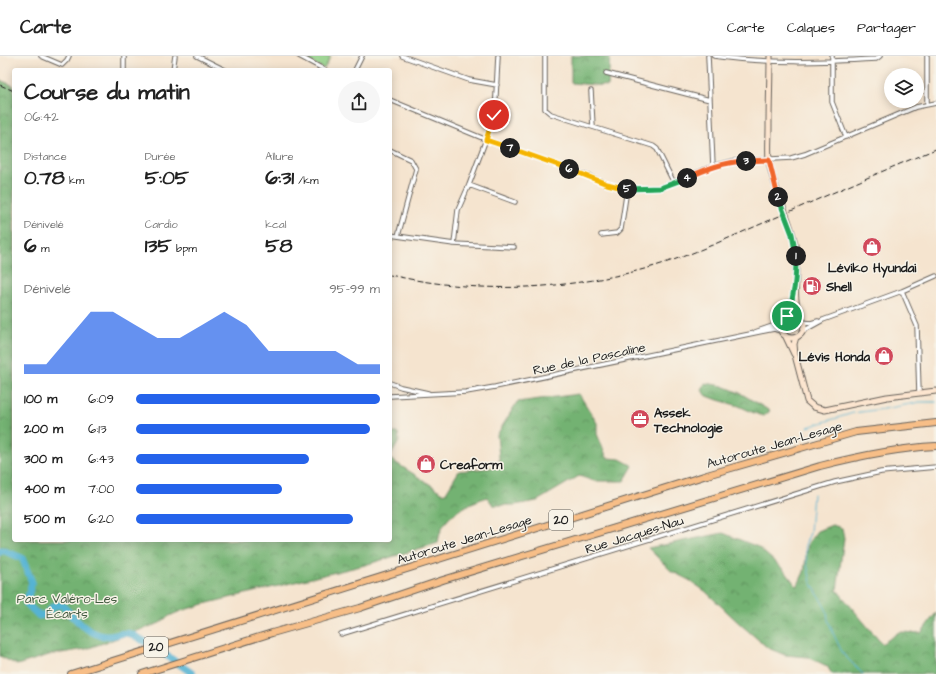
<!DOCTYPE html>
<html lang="fr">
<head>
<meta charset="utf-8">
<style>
  body { margin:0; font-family:"Architects Daughter",sans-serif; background:#f6f6f6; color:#222; height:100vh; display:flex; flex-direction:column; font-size:15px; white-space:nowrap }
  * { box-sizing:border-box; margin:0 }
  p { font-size:13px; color:#767676 }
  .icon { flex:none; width:22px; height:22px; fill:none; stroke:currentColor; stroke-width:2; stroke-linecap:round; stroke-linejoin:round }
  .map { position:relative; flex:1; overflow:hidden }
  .panel { position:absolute; left:12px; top:12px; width:380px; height:474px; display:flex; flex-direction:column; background:#fff; border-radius:4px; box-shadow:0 2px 10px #0003 }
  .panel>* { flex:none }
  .fabs { position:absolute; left:884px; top:12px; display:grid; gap:8px }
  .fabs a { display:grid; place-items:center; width:40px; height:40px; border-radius:50%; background:#fff; box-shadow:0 2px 10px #0003; font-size:20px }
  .pin { position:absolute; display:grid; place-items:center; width:34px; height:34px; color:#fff; margin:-17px; border:2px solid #fff; border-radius:50%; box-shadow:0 1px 4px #0007 }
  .km { position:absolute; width:20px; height:20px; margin:-10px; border-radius:50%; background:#222; color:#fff; font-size:11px; line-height:20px; text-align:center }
  .round { display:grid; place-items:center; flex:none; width:42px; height:42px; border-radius:21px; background:#f6f6f6 }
  .overview { display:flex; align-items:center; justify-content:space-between; height:68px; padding:0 12px }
  h1 { font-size:22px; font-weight:700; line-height:30px }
  .stats { display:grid; grid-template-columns:repeat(3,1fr); gap:6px; height:68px; padding:4px 12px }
  .stats div { display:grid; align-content:center }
  .stats b { font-size:20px; font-weight:700 }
  .stats small { font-size:11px; font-weight:400 }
  .stats p { font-size:11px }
  .chart { height:112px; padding:8px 12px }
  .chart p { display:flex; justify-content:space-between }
  .chart svg { width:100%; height:72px; margin-top:4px; fill:#2563eb; opacity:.7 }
  ul { padding:0 12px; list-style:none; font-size:13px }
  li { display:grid; grid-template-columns:64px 48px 1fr; align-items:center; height:30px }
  li i { height:10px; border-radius:5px; background:#2563eb }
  header { display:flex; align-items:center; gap:24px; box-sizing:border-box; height:56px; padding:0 20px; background:#fff; border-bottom:1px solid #e0e0e0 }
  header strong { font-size:19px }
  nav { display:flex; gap:22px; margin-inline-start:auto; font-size:14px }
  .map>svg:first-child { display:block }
  .green { fill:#8fcf85; stroke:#567650 }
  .forest { fill:url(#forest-crowns); stroke:#486747 }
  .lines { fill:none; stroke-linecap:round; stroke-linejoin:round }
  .stream { stroke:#54b3d3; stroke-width:1 }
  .river { stroke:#54b3d3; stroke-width:7 }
  .street-casing { stroke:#68625b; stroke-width:5.5 }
  .secondary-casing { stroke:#68625b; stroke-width:7 }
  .highway-casing { stroke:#68625b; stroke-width:8 }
  .street { stroke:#fff; stroke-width:3.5 }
  .secondary { stroke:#fce5cf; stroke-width:5 }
  .highway { stroke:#f7be87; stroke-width:6 }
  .rail { stroke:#1c1c1c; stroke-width:1; stroke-dasharray:6 3; stroke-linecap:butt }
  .split-1-casing { stroke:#fff; stroke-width:8 }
  .split-2-casing { stroke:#fff; stroke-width:8 }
  .split-3-casing { stroke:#fff; stroke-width:8 }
  .split-4-casing { stroke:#fff; stroke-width:8 }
  .split-5-casing { stroke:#fff; stroke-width:8 }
  .split-6-casing { stroke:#fff; stroke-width:8 }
  .split-7-casing { stroke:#fff; stroke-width:8 }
  .split-8-casing { stroke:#fff; stroke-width:8 }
  .split-1 { stroke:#22a559; stroke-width:5 }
  .split-2 { stroke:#22a559; stroke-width:5 }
  .split-3 { stroke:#f0652b; stroke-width:5 }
  .split-4 { stroke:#f0652b; stroke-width:5 }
  .split-5 { stroke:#22a559; stroke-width:5 }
  .split-6 { stroke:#f5b400; stroke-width:5 }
  .split-7 { stroke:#f5b400; stroke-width:5 }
  .split-8 { stroke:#f5b400; stroke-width:5 }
  .labels { text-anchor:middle; stroke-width:3; stroke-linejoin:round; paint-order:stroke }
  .shield { fill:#f7f3e8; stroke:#5e5c59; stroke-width:1 }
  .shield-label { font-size:12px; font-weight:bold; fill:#1c1c1c }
  .poi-label { font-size:13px; font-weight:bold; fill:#1c1c1c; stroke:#f7f3e8; text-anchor:start }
  .street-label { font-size:13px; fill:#1c1c1c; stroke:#f7f3e8 }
  .park-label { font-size:13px; fill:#445b41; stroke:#f7f3e8 }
</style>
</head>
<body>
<header>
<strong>Carte</strong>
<nav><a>Carte</a><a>Calques</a><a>Partager</a></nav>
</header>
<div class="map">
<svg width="936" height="618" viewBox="0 0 936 618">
  <defs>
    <pattern id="forest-crowns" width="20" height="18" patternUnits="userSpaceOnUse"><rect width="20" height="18" fill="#73b272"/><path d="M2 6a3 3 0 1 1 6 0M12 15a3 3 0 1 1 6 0" fill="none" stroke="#5e905d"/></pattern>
  </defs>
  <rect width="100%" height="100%" fill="#f7f3e8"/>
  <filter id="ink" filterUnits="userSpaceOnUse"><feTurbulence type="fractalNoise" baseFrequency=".025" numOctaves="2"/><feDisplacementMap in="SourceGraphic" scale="8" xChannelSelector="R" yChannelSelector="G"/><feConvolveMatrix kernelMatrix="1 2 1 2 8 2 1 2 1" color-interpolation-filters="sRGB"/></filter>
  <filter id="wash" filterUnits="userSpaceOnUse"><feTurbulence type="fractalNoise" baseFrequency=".012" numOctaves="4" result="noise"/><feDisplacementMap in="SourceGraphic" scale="16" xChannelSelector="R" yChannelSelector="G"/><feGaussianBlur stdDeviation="0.9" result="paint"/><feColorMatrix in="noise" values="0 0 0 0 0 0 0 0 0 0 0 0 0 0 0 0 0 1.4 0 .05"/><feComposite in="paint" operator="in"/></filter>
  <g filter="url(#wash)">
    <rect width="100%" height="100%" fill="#f5e4cf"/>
    <!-- green -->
    <path class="green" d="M 312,0 L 331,0 L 324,13 L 309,5 Z"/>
    <!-- forest -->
    <path class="forest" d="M 571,0 L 610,0 L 608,30 L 571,27 Z
      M 0,24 L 14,30 L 14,484 L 390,484 L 390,403 L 445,438 L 459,415 L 500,411 L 497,379 L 517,346 L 579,338 L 597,367 L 597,378 L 607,402 L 620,403 L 633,410 L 624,425 L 594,425 L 579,420 L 537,445 L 515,449 L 493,449 L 487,441 C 475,445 453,455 446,466 C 441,472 439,479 438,487 L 365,509 L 204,548 C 189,553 171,556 160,567 L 86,593 L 49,599 L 17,609 L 0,600 Z
      M 705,327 L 723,330 L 740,337 L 770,355 L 764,360 L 754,357 L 739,350 L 718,344 L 705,339 L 702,334 Z
      M 393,377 L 398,377 L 399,385 L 390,401 L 390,380 Z
      M 832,469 L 842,472 L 844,482 L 837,534 L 882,588 L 899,576 L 921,577 L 936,557 L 936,618 L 832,618 L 827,610 L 808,601 L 785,599 L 768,592 L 740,568 L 705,535 L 689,524 L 671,515 L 648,492 L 723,477 L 758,491 L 785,515 L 797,531 L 804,516 L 808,487 L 817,475 Z"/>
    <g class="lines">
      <!-- stream -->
      <path class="stream" d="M 808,371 L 853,357 L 890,352 L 920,346 L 936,346
        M 813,438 L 810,477 L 805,489 L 807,508 L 811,526 L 827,555 L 828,564 L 833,577 L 843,598 L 863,618"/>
      <!-- river -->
      <path class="river" d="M 0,496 L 2,494 L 22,502 L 32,526 L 26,547 L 39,560 L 47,558 L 53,550 L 62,549 C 73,561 88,579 106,580 C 114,581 123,575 131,578 C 153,589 173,604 193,618"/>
    </g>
  </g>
  <g filter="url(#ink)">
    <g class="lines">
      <!-- street casing -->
      <g class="street-casing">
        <path id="street" d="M 41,0 L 62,9 L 67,4 L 69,0
          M 197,0 L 225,14
          M 299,0 L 325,14
          M 402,0 L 469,24 L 497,29
          M 545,0 L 545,53 L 551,58 L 653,90 L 657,93 L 674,127
          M 708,0 L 713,110
          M 714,0 C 768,8 822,6 876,3 L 880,0
          M 832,0 L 832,46 L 846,81
          M 927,0 L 927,48
          M 124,14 L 124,0
          M 173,14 L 175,0
          M 355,14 L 362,0
          M 606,17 L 710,44
          M 591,35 L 593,71
          M 390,44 L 487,84 L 589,120 L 607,128 L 627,133 L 660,132 L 713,110 L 733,105 L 791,102 L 805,98 L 916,51 L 936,47
          M 390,94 L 411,104 L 416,113 L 398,180
          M 469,129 L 515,146
          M 390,179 L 454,188 L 514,191
          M 601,179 L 617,177 L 621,173 L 627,133
          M 454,188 L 458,154 L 469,129 L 495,59 L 498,0
          M 902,235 L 917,270 L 919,337
          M 802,266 L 811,267 L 818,265
          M 803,275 L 823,264 L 902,235 L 936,220
          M 755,276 L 775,269 L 781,265
          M 390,327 L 401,331 L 428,337
          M 390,340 L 466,336 L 495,331 L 774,273 L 781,275
          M 341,578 L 835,426 L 881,416 L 936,411"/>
      </g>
      <!-- secondary casing -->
      <g class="secondary-casing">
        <path id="secondary" d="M 770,0 C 770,23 769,47 769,71 C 769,82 768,93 769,104 C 773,134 790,160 795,189 C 799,213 791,238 800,262
          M780 270a12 12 0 1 1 24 0a12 12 0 1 1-24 0Z
          M 787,260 L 791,254 L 794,236
          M 785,279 L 794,298
          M 796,281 L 794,288 L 795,299 L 807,345 L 814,351 L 825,354 L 887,341 L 936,335"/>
      </g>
      <!-- highway casing -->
      <g class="highway-casing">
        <path id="highway" d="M 71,618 L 707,419 L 856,376 L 936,367
          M 142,618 L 272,577 L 360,552 L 443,524 L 820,410 C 859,400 897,392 936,390"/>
      </g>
      <!-- street -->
      <use href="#street" class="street"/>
      <!-- secondary -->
      <use href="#secondary" class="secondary"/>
      <!-- highway -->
      <use href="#highway" class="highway"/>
      <!-- rail -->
      <path class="rail" d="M 0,29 L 14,35
        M 390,219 C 475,238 564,235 648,212 C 687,201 724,184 761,168 C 819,143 877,117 936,93"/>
    </g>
  </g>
  <g class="lines" filter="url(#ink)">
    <!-- split-1 casing -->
    <g class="split-1-casing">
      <path id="split-1" d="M 787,260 C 793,251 791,247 793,238 C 796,226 796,213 796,200"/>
    </g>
    <!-- split-2 casing -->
    <g class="split-2-casing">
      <path id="split-2" d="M 778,141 L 792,178 L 796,200"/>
    </g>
    <!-- split-3 casing -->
    <g class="split-3-casing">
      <path id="split-3" d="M 746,105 L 769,104 L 778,141"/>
    </g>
    <!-- split-4 casing -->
    <g class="split-4-casing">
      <path id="split-4" d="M 687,122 C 706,113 724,106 746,105"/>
    </g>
    <!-- split-5 casing -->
    <g class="split-5-casing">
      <path id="split-5" d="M 627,133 L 660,132 L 687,122"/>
    </g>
    <!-- split-6 casing -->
    <g class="split-6-casing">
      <path id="split-6" d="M 569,113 L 607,128 L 627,133"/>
    </g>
    <!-- split-7 casing -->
    <g class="split-7-casing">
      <path id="split-7" d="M 510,92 L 569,113"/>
    </g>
    <!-- split-8 casing -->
    <g class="split-8-casing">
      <path id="split-8" d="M 494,59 L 486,84 L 510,92"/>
    </g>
    <!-- split-1 -->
    <use href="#split-1" class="split-1"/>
    <!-- split-2 -->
    <use href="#split-2" class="split-2"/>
    <!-- split-3 -->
    <use href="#split-3" class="split-3"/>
    <!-- split-4 -->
    <use href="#split-4" class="split-4"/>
    <!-- split-5 -->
    <use href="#split-5" class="split-5"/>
    <!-- split-6 -->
    <use href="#split-6" class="split-6"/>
    <!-- split-7 -->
    <use href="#split-7" class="split-7"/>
    <!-- split-8 -->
    <use href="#split-8" class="split-8"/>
  </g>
  <!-- icons -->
  <defs>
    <g id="shop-disc" transform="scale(1)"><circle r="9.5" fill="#d1495b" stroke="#f7f3e8"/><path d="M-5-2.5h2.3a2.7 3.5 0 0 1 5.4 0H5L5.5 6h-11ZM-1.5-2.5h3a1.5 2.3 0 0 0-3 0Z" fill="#fff"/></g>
    <g id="fuel-disc" transform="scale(1)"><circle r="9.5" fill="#d1495b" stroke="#f7f3e8"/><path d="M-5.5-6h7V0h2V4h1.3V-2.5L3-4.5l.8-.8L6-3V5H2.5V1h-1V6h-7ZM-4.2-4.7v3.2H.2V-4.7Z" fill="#fff"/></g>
    <g id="office-disc" transform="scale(1)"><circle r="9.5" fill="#d1495b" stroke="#f7f3e8"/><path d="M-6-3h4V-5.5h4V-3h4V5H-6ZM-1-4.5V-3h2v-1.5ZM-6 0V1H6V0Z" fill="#fff"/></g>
  </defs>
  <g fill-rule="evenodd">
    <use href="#shop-disc" x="872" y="191"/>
    <use href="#fuel-disc" x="812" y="230"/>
    <use href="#shop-disc" x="884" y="300"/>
    <use href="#office-disc" x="640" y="363"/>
    <use href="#shop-disc" x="426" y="408"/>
  </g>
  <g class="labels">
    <!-- shield labels -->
    <g class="shield">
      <rect x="549" y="454" width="24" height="20" rx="3"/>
      <rect x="144" y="581" width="24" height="20" rx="3"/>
    </g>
    <g class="shield-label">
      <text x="561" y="468">20</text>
      <text x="156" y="595">20</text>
    </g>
    <!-- poi labels -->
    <g class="poi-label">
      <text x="872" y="216" text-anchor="middle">Léviko Hyundai</text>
      <text x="826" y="235">Shell</text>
      <text x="870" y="305" text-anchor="end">Lévis Honda</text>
      <text x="654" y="361">Assek<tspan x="654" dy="15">Technologie</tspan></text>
      <text x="440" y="413">Creaform</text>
    </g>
    <!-- street labels -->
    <g class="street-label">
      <text transform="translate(589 302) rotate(-12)" y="5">Rue de la Pascaline</text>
      <text transform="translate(774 388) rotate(-16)" y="5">Autoroute Jean-Lesage</text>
      <text transform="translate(634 478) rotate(-17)" y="5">Rue Jacques-Nau</text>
      <text transform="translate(464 483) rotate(-17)" y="5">Autoroute Jean-Lesage</text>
    </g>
    <!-- park labels -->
    <g class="park-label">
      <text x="67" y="547">Parc Valéro-Les<tspan x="67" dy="15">Écarts</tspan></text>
    </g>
  </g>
</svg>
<div class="fabs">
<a><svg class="icon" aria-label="layers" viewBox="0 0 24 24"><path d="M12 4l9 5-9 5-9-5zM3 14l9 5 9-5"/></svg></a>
</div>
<div class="pin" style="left:787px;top:260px;background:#1e9e55"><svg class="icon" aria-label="arrive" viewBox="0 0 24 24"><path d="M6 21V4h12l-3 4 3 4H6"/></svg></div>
<div class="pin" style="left:494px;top:59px;background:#d93025"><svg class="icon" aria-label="check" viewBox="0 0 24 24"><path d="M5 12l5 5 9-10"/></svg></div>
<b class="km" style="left:796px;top:200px">1</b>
<b class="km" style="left:778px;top:141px">2</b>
<b class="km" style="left:746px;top:105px">3</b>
<b class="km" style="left:687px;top:122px">4</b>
<b class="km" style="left:627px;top:133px">5</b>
<b class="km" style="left:569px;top:113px">6</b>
<b class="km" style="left:510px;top:92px">7</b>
<section class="panel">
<div class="overview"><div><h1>Course du matin</h1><p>06:42</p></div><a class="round"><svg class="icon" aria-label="share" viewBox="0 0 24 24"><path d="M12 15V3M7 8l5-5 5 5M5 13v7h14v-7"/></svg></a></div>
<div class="stats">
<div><p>Distance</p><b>0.78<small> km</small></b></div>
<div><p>Durée</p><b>5:05</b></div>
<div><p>Allure</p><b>6:31<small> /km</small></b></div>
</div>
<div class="stats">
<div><p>Dénivelé</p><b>6<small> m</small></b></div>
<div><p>Cardio</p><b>135<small> bpm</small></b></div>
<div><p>kcal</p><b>58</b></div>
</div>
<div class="chart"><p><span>Dénivelé</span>95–99 m</p>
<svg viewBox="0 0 160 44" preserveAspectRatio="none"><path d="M0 44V38L10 38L20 22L30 6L40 6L50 14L60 22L70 22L80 14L90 6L100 14L110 30L120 30L130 30L140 30L150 38L160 38V44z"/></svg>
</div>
<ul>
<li><b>100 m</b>6:09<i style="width:100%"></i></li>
<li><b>200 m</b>6:13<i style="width:96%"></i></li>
<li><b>300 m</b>6:43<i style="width:71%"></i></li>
<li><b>400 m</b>7:00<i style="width:60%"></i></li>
<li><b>500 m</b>6:20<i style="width:89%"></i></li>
</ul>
</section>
</div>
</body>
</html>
